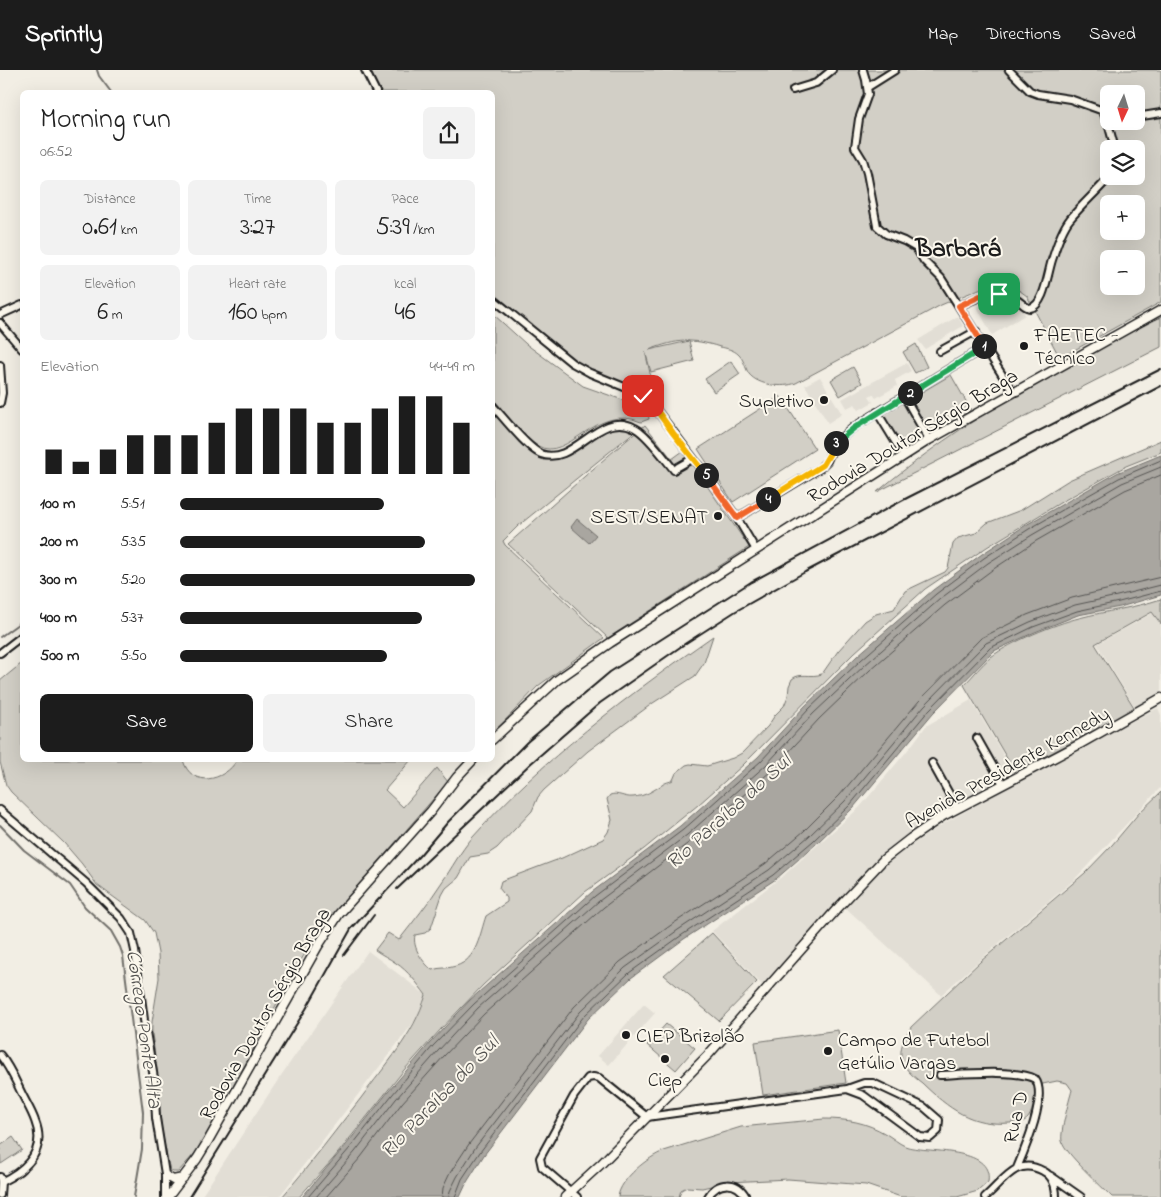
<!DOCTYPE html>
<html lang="en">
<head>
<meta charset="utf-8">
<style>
  body { margin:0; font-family:"Indie Flower",sans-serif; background:#f2f2f2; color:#222; height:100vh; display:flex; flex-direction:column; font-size:19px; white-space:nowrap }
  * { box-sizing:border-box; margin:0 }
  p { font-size:16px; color:#767676 }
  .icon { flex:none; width:28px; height:28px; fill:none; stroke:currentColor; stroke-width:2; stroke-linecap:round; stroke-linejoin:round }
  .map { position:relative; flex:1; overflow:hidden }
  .sheet { position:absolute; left:20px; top:20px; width:475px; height:672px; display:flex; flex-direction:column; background:#fff; border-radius:8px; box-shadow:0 5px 20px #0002 }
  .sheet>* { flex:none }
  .needle { width:32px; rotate:184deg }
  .controls { position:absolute; left:1100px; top:15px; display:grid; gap:10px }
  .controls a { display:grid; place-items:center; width:45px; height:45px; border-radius:8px; background:#fff; box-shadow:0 5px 20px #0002; font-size:25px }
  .pin { position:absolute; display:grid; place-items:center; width:42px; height:42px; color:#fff; margin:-21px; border-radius:10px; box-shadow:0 2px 8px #0006 }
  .km { position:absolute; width:25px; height:25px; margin:-12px; border-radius:50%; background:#222; color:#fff; font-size:14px; line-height:25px; text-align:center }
  .round { display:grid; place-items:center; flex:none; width:52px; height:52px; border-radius:8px; background:#f2f2f2 }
  .overview { display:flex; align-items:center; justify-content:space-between; height:85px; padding:0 20px }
  h1 { font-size:28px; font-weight:600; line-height:38px }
  .metrics { display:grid; grid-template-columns:repeat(3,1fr); gap:8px; height:85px; padding:5px 20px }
  .metrics div { display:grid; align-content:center; border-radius:8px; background:#f2f2f2; text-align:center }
  .metrics b { font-size:25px; font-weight:600 }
  .metrics small { font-size:14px; font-weight:400 }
  .metrics p { font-size:14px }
  .chart { height:140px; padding:10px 20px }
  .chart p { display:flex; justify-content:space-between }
  .chart svg { width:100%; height:90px; margin-top:5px; stroke:#1c1c1c; stroke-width:6 }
  .action { display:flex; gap:10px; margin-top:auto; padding:10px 20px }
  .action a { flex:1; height:58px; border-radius:8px; background:#1c1c1c; color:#fff; font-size:20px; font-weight:600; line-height:58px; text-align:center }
  .action a+a { background:#f2f2f2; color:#222 }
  ul { padding:0 20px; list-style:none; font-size:16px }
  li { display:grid; grid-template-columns:80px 60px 1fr; align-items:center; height:38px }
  li i { height:12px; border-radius:6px; background:#1c1c1c }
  header { display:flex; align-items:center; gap:30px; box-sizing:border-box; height:70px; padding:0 25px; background:#1c1c1c; color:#fff }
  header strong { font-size:24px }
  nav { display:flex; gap:28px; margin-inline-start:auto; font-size:18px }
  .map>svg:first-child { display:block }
  .built { fill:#e2ded5 }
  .green { fill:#d2cfc6; stroke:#777671; fill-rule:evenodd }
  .water { fill:#a9a6a0; stroke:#716f6b }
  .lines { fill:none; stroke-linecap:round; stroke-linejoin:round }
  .shore { stroke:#545351; stroke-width:1 }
  .stream { stroke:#716f6b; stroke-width:2 }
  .minor-casing { stroke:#1c1c1c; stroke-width:10 }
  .major-casing { stroke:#1c1c1c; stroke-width:11 }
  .minor { stroke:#fbf7ec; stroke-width:6 }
  .major { stroke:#fbf7ec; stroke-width:8 }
  .rail { stroke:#1c1c1c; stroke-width:2 }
  .split-1-casing { stroke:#fff; stroke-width:10 }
  .split-2-casing { stroke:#fff; stroke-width:10 }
  .split-3-casing { stroke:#fff; stroke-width:10 }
  .split-4-casing { stroke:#fff; stroke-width:10 }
  .split-5-casing { stroke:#fff; stroke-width:10 }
  .split-6-casing { stroke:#fff; stroke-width:10 }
  .split-1 { stroke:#f0652b; stroke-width:6 }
  .split-2 { stroke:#22a559; stroke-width:6 }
  .split-3 { stroke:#22a559; stroke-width:6 }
  .split-4 { stroke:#f5b400; stroke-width:6 }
  .split-5 { stroke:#f0652b; stroke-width:6 }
  .split-6 { stroke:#f5b400; stroke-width:6 }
  .poi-dot { fill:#1c1c1c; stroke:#fbf7ec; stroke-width:2 }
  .labels { text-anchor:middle; stroke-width:4; stroke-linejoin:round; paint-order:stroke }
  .poi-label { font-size:20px; fill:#1c1c1c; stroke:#fbf7ec; text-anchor:start }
  .street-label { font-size:20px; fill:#1c1c1c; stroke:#fbf7ec }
  .water-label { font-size:21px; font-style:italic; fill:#545351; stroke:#fbf7ec }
  .district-label { font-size:25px; font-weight:bold; fill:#1c1c1c; stroke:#fbf7ec }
</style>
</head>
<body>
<header>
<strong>Sprintly</strong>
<nav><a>Map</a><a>Directions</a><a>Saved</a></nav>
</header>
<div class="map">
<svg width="1161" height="1127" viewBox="0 0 1161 1127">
  <rect width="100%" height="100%" fill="#f2eee4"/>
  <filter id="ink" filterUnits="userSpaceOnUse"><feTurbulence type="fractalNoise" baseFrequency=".02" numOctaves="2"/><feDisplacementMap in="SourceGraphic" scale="10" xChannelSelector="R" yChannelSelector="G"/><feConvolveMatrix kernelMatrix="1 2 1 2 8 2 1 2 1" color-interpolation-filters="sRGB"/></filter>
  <g filter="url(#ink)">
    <!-- built -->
    <path class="built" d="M 1003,219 L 1014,239 L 1021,235 L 1025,245 L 992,265 L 977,237 Z
      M 958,246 L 963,256 L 925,279 L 918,270 Z
      M 907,293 L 911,301 L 895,310 L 897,316 L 876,328 L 873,324 L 869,326 L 873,332 L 859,340 L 855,334 L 847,338 L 842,329 Z
      M 820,307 L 842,344 L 828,353 L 805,315 Z
      M 1153,543 L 1161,554 L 1161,621 L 1135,637 L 1097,574 Z
      M 971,630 L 1015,705 L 929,751 L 886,782 L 762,915 L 712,861 L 784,805 L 860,737 L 912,675 L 926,656 Z
      M 1158,638 L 1161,645 L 1161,717 L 1074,810 L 991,880 L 941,925 L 846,838 L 890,789 L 943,754 L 1023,709 Z
      M 368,881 L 426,925 L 417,948 L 279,1127 L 201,1127 L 280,1007 Z
      M 644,934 L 655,943 L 609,995 L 598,986 Z"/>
    <!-- green -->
    <path class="green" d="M 370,0 L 1161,0 L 1161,232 L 1060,288 L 1027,226 L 1012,215 L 996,212 L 941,235 L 796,313 C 783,318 759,316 749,304 C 745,298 744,289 738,284 C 734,280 726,278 720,277 C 691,268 678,269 649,280 L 689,271 L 694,291 L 651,302 L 645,281 L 657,334 L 649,326 L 640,321 L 593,303 L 572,289 L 493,224 L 492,22 L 381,22 ZM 1109,24 L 1136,24 L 1136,51 L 1109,51 ZM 1109,79 L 1136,79 L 1136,106 L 1109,106 ZM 1109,134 L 1136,134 L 1136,161 L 1109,161 ZM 1109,189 L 1136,189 L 1136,216 L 1109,216 Z
      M 493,244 L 526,274 L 583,316 L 640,336 L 648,342 L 649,349 L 641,352 C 596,332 568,393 538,376 C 522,367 505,343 493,328 Z
      M 1161,247 L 1161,277 L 877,422 C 962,350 1061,297 1161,247 Z
      M 916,274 L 927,297 L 915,303 L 903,282 Z
      M 731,291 L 740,304 L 714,322 L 705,309 Z
      M 853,297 L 862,313 L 840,326 L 831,310 Z
      M 951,305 L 971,340 L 931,364 L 910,329 Z
      M 780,326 L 815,379 L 733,432 L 698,379 Z
      M 904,331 L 926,368 L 904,380 L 880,343 Z
      M 492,341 C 509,358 535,398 562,386 C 578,377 617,346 634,362 L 518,456 L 503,471 L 505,475 L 604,568 L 538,616 L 493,663 Z
      M 645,355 L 672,389 L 683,381 L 749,477 L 608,568 L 508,474 C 554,434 598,393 645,355 Z
      M 1161,370 L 1161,382 L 1126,396 L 1063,431 L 987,477 L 925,519 L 854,583 L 743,695 L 698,735 L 644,779 L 585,822 L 483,915 L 441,959 L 404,1000 L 334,1088 L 299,1127 L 282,1127 C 310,1095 335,1061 361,1028 C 386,994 413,966 426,925 C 417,913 408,901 396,893 C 389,888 382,885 375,880 L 388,863 L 399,870 C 414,851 429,832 442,812 C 452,798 460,782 472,768 C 542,690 627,626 713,566 L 704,593 L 695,606 L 653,633 L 588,681 L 544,720 L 538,727 L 532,741 L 497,778 L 488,784 L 470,787 L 458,808 L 446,818 L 442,825 L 431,858 L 425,863 L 415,865 C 412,878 423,892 432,900 C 440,897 448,899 456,896 C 477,890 480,863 486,846 L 507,832 L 507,828 L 499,818 L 501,811 L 562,788 L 603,769 L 608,762 L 612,750 L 607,729 L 610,725 C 618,722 624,728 633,727 C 646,726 652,721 662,715 C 665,712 670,712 673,710 L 676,703 L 686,695 L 690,694 L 707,696 L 733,688 L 742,683 L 768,656 L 775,645 L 784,636 L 788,626 L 789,616 L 792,609 C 800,602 811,608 822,604 L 838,581 L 865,551 L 876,544 L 894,539 L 905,521 L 945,502 L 948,498 L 953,474 L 958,468 L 976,463 L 987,453 L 1021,440 L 1069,410 Z
      M 1161,529 L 1161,554 L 1152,542 L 1095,574 L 1135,639 L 1015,702 L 964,615 C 973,606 981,595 991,587 C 1010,572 1055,554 1079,548 C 1106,541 1134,538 1161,529 Z
      M 22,593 L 22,690 L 183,690 C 191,719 225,711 237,690 L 411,690 L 385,720 L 403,737 L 437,698 L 448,712 L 319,860 L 288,912 L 231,1022 L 196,1082 L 178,1102 L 173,1102 L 170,1100 L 167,1088 L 161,1055 L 157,1000 L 152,964 L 152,952 L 159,908 L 158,883 L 154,863 L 145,850 L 97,815 L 82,794 L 64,773 L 11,722 L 6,715 L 0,692 L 0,611 Z
      M 1161,722 L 1161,1127 L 1112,1127 C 1102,1117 1064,1082 1062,1071 C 1060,1062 1069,1031 1072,1020 L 1067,1013 L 1057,1011 L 1038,1015 C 1033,1024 1035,1039 1028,1048 C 1024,1053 1016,1052 1010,1053 C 971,1056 949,1039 922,1013 C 914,1007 905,1000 902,990 C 898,979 905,967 911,957 L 981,891 L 1085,803 L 1112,775 L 1139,743 Z
      M 712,863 L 757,912 L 719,951 L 664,905 Z
      M 666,954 L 695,978 L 676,1000 L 647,975 Z
      M 838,960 L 846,1013 L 763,1025 L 755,972 Z
      M 824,1049 C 847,1049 866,1052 886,1064 C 893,1068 898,1073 905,1076 C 925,1084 994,1075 988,1112 L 978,1121 L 957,1127 L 901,1127 L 866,1115 L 788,1109 L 729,1112 L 702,1118 L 687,1117 L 681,1120 L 679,1127 L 618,1127 C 620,1109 648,1087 664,1081 L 741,1057 Z
      M 13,1067 L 22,1080 L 1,1094 L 0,1076 Z"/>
    <!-- water -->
    <path class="water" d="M 1161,385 L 1161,525 L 1120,537 L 1078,545 L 1035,562 L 994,581 L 933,643 L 853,738 L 816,774 L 776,809 L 684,869 L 631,908 L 588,949 L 484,1085 L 467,1112 L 460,1127 L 302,1127 L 346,1075 L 388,1022 L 430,973 L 470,930 L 592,822 L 680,756 L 758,687 L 805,636 L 857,586 L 933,520 L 982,484 L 1026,455 L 1117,403 Z
      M 577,449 L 596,465 L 589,473 L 571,457 Z"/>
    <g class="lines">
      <!-- shore -->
      <path class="shore" d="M 308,1127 L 350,1078 L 392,1025 L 433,976 L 474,934 L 595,826 L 683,760 L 761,691 L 809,639 L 861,590 L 936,524 L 984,488 L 1029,459 L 1119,408 L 1161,390
        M 316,1127 L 355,1082 L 396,1029 L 438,981 L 478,938 L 599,831 L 687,765 L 766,695 L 813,644 L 865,595 L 940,529 L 988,493 L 1032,465 L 1122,413 L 1161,397
        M 326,1127 L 361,1087 L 402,1033 L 444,986 L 484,944 L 604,837 L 691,771 L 771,701 L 819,649 L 870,600 L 945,535 L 992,500 L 1036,471 L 1125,420 L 1161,405
        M 442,1127 L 443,1118 L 450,1103 L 469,1074 L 574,937 L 620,892 L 674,853 L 765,794 L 804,761 L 840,725 L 919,631 L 981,568 L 1027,545 L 1072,528 L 1161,507
        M 449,1127 L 450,1121 L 457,1107 L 475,1078 L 580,942 L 625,898 L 678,860 L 769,800 L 809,766 L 845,731 L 924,636 L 986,573 L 1030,552 L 1075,535 L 1117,526 L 1161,515
        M 455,1127 L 462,1109 L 480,1082 L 584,946 L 629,903 L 682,865 L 773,805 L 813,771 L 850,735 L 929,640 L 990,578 L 1033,557 L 1077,541 L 1119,532 L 1161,521"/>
      <!-- stream -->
      <path class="stream" d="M 97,0 L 99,6 L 111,22
        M 0,567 L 18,554 L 22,543
        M 0,755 L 24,780 L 70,815 L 85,837 L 111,861 L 120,877 L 123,886 L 143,1042 L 142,1079 L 134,1127"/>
      <!-- minor casing -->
      <g class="minor-casing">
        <path id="minor" d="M 365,0 L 376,22
          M 863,0 L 866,10 L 868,24 L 859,49 L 855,77 L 863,90 L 867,103 L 877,156 L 886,164 L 904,171 L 916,178 L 924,191 L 941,208 L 1013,322
          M 1009,0 L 1030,21 L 1038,24 L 1070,29 L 1109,43
          M 868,17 L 895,0
          M 793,20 L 816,13 L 832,0
          M 1103,41 L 1109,57 L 1115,79
          M 1136,47 L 1161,43
          M 492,228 L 572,293 L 590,303 L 634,321 L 649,330 L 715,417 L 737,448 L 756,480
          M 959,236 C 978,227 997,217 1017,230 C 1021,232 1025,238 1030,238 C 1045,236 1048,199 1053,187 C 1057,174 1062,159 1070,149 C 1081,136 1094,124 1105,112 L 1109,105
          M 0,245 L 22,235
          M 0,253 L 22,279
          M 940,281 L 976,261
          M 0,295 L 2,323 L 0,333
          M 904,326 L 929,370
          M 492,335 C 504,348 527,378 541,384 C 574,397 599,338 635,358 C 647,364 665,389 674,400
          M 877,342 L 904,386
          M 678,397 L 692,389
          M 737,448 L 820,398 L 827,391 L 835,373 L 854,357 L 985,277
          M 0,583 L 22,566
          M 977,668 L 1003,714
          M 932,693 L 957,738
          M 0,740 L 86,813 L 121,848 L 131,863 L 135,881 L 144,950 L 154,1008 L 156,1048 L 165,1104 L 165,1127
          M 0,985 C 10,997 16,1012 23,1026 C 27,1034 32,1042 35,1051 C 47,1081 26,1100 1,1112
          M 940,1005 C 962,1004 1018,999 1035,1009 C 1048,1026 1025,1079 1017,1098
          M 1051,1106 L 1081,1127
          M 0,1107 L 1,1112 L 0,1125
          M 577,1127 L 542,1097 L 540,1088 L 574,1026 L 588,1008 L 593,1007 L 599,1008 L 647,1047 L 847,1019 L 864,1013 L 873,1013 L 924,1037 L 939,1050 L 938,1061 L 930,1068 L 920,1067 L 863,1025 L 847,1019
          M 708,1127 C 717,1111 737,1110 746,1127
          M 985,1127 C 1004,1111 1016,1086 1043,1101 C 1053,1106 1056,1116 1056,1127"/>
      </g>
      <!-- major casing -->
      <g class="major-casing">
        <path id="major" d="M 492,670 L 557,610 L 610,573 L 929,370 L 1161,240
          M 166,1106 L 173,1110 L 183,1108
          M 168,1127 L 197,1089 L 208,1071 L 318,876 L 339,844 L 431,741 L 457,707 L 473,690
          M 565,1127 L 601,1094 L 708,985 L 836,840 L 884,789 L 911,768 L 943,746 L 1080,674 L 1161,628"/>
      </g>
      <!-- minor -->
      <use href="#minor" class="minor"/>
      <!-- major -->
      <use href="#major" class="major"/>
      <!-- rail -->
      <path class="rail" d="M 397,819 L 529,695 L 600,633 L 686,573 L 736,541 L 805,502 L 1161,316
        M 344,885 L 374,845
        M 189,1127 L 306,939 L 351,859 L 420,785 L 448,752 L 527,672 L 610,602 L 751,512 L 907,428 L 1161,299"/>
    </g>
  </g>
  <g class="lines" filter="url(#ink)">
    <!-- split-1 casing -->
    <g class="split-1-casing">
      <path id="split-1" d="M 984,276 L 959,236 L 980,226 L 999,224"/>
    </g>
    <!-- split-2 casing -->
    <g class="split-2-casing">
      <path id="split-2" d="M 910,323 L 985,277 L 984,276"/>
    </g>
    <!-- split-3 casing -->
    <g class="split-3-casing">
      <path id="split-3" d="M 836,373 L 854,358 L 910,323"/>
    </g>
    <!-- split-4 casing -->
    <g class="split-4-casing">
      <path id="split-4" d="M 768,429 L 823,395 L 836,373"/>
    </g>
    <!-- split-5 casing -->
    <g class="split-5-casing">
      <path id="split-5" d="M 706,405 L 737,448 L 768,429"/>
    </g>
    <!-- split-6 casing -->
    <g class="split-6-casing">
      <path id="split-6" d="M 643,326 L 653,335 L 673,363 L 706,405"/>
    </g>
    <!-- split-1 -->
    <use href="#split-1" class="split-1"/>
    <!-- split-2 -->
    <use href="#split-2" class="split-2"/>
    <!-- split-3 -->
    <use href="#split-3" class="split-3"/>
    <!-- split-4 -->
    <use href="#split-4" class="split-4"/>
    <!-- split-5 -->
    <use href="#split-5" class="split-5"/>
    <!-- split-6 -->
    <use href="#split-6" class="split-6"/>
  </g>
  <!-- markers -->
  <g class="poi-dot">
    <circle cx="1024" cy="276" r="5"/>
    <circle cx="824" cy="330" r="5"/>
    <circle cx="718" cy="446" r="5"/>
    <circle cx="626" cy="965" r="5"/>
    <circle cx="828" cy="981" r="5"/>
    <circle cx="665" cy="989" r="5"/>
  </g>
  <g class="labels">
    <!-- poi labels -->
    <g class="poi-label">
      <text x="1034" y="271">FAETEC -<tspan x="1034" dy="23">Técnico</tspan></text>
      <text x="814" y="337" text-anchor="end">Supletivo</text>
      <text x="708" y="453" text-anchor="end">SEST/SENAT</text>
      <text x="636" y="972">CIEP Brizolão</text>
      <text x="838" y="976">Campo de Futebol<tspan x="838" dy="23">Getúlio Vargas</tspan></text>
      <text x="665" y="1016" text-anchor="middle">Ciep</text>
    </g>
    <!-- street labels -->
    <g class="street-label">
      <text transform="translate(912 365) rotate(-31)" y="7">Rodovia Doutor Sérgio Braga</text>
      <text transform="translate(1007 697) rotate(-29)" y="7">Avenida Presidente Kennedy</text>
      <text transform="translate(264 943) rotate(-60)" y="7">Rodovia Doutor Sérgio Braga</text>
      <text transform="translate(1015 1047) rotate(-77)" y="7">Rua D</text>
    </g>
    <!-- water labels -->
    <g class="water-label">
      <text transform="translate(728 741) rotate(-42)" y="7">Rio Paraíba do Sul</text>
      <text transform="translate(145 959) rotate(82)" y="7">Córrego Ponte Alta</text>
      <text transform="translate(439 1026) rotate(-46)" y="7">Rio Paraíba do Sul</text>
    </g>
    <!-- district labels -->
    <g class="district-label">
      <text x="958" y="186">Barbará</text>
    </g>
  </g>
</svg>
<div class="controls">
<a><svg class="needle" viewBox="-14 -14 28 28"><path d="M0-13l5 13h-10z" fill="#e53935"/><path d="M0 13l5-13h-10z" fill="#767676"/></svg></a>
<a><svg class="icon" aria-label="layers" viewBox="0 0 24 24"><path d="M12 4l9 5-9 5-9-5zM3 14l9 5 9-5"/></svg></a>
<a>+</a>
<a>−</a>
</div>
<div class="pin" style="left:999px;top:224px;background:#1e9e55"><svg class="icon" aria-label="arrive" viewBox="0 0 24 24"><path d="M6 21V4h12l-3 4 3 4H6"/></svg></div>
<div class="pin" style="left:643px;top:326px;background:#d93025"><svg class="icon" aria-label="check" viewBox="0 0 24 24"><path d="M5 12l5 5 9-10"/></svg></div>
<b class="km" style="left:984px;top:276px">1</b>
<b class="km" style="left:910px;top:323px">2</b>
<b class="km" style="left:836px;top:373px">3</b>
<b class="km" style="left:768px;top:429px">4</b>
<b class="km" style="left:706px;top:405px">5</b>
<section class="sheet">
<div class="overview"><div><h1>Morning run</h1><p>06:52</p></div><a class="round"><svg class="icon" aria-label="share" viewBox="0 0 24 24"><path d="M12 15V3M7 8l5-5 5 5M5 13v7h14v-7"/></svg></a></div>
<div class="metrics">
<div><p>Distance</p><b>0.61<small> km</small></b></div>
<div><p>Time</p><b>3:27</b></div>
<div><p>Pace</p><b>5:39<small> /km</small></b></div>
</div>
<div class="metrics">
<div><p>Elevation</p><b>6<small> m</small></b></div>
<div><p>Heart rate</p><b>160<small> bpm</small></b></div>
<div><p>kcal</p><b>46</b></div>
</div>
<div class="chart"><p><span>Elevation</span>44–49 m</p>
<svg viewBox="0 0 160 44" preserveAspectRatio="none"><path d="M5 44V32M15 44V38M25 44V32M35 44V25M45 44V25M55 44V25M65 44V19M75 44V12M85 44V12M95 44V12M105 44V19M115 44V19M125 44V12M135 44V6M145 44V6M155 44V19"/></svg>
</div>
<ul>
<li><b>100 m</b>5:51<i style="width:69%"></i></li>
<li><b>200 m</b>5:35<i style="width:83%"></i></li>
<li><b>300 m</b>5:20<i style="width:100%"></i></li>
<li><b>400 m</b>5:37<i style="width:82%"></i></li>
<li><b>500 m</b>5:50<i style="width:70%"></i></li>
</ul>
<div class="action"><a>Save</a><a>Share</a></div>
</section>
</div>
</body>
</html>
